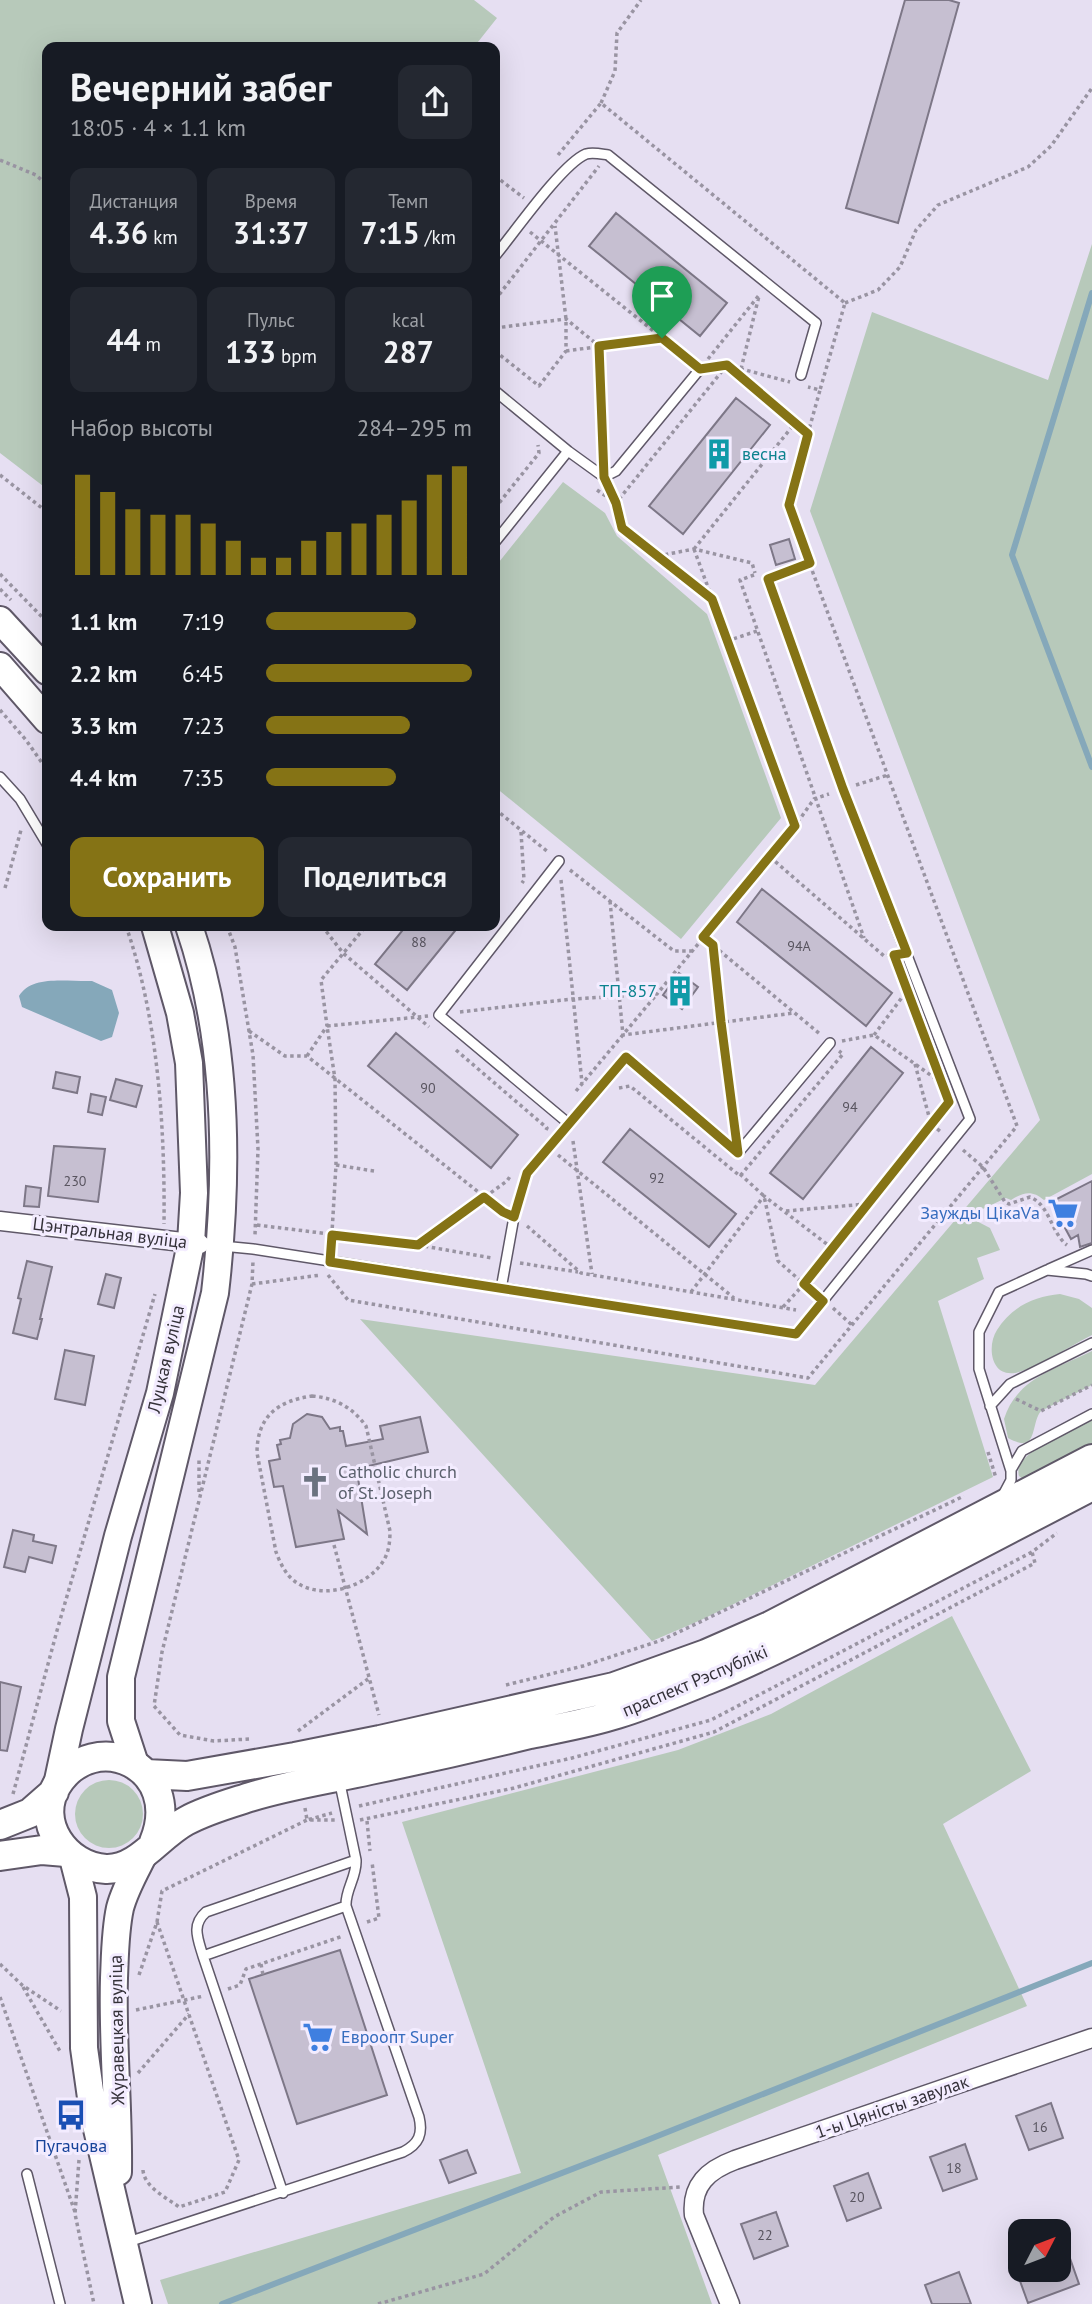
<!DOCTYPE html>
<html lang="ru">
<head>
<meta charset="utf-8">
<style>
  body { margin:0; font-family:"PT Sans",sans-serif; background:#242831; color:#f1f3f6; height:100vh; display:flex; flex-direction:column; font-size:26px; white-space:nowrap }
  * { box-sizing:border-box; margin:0 }
  p { font-size:23px; color:#9ea1a6 }
  .icon { flex:none; width:38px; height:38px; fill:none; stroke:currentColor; stroke-width:2; stroke-linecap:round; stroke-linejoin:round }
  .map { position:relative; flex:1; overflow:hidden }
  .panel { position:absolute; left:42px; top:42px; width:458px; height:889px; display:flex; flex-direction:column; background:#171b24; border-radius:14px; box-shadow:0 7px 28px #0002 }
  .panel>* { flex:none }
  .needle { width:46px; rotate:48deg }
  .fabs { position:absolute; left:1008px; top:2219px; display:grid; gap:14px }
  .fabs a { display:grid; place-items:center; width:63px; height:63px; border-radius:14px; background:#171b24; box-shadow:0 7px 28px #0002; font-size:35px }
  .pin { position:absolute; display:grid; place-items:center; width:60px; height:60px; color:#fff; margin:-72px -30px; border-radius:50% 50% 50% 0; rotate:-45deg; box-shadow:0 0 7px #0007 }
  .pin .icon { rotate:45deg }
  .round { display:grid; place-items:center; flex:none; width:74px; height:74px; border-radius:14px; background:#242831 }
  .head { display:flex; align-items:center; justify-content:space-between; height:119px; padding:0 28px }
  h1 { font-size:38px; font-weight:800; line-height:52px }
  .metrics { display:grid; grid-template-columns:repeat(3,1fr); gap:10px; height:119px; padding:7px 28px }
  .metrics div { display:grid; align-content:center; border-radius:14px; background:#242831; text-align:center }
  .metrics b { font-size:30px; font-weight:800 }
  .metrics small { font-size:19px; font-weight:400 }
  .metrics p { font-size:19px }
  .chart { height:196px; padding:14px 28px }
  .chart p { display:flex; justify-content:space-between }
  .chart svg { width:100%; height:126px; margin-top:7px; stroke:#857315; stroke-width:6 }
  .primary-button { display:flex; gap:14px; margin-top:auto; padding:14px 28px }
  .primary-button a { flex:1; height:80px; border-radius:14px; background:#857315; color:#fff; font-size:28px; font-weight:800; line-height:80px; text-align:center }
  .primary-button a+a { background:#242831; color:#f1f3f6 }
  ul { padding:0 28px; list-style:none; font-size:23px }
  li { display:grid; grid-template-columns:112px 84px 1fr; align-items:center; height:52px }
  li i { height:18px; border-radius:9px; background:#857315 }
  .map>svg:first-child { display:block }
  .green { fill:#b7c9ba }
  .water { fill:#85a8ba }
  .lines { fill:none; stroke-linecap:round; stroke-linejoin:round }
  .stream { stroke:#85a8ba; stroke-width:6 }
  .building { fill:#c6bfd1; stroke:#7d7787; stroke-width:2 }
  .lane-casing { stroke:#5f5868; stroke-width:12 }
  .street-casing { stroke:#5f5868; stroke-width:21 }
  .secondary-casing { stroke:#5f5868; stroke-width:30 }
  .primary-casing { stroke:#5f5868; stroke-width:32 }
  .path { stroke:#9994a2; stroke-width:3.5; stroke-dasharray:3.5 3.5; stroke-linecap:butt }
  .lane { stroke:#fff; stroke-width:9 }
  .street { stroke:#fff; stroke-width:18 }
  .secondary { stroke:#fff; stroke-width:26 }
  .primary { stroke:#fff; stroke-width:28 }
  .route-casing { stroke:#fff; stroke-width:14 }
  .route { stroke:#857315; stroke-width:9 }
  .labels { text-anchor:middle; stroke-width:6; stroke-linejoin:round; paint-order:stroke }
  .number-label { font-size:14px; fill:#58545f }
  .culture-label { font-size:18px; fill:#0d838f; stroke:#f3ecff; text-anchor:start }
  .shop-label { font-size:18px; fill:#366cbe; stroke:#f3ecff; text-anchor:end }
  .street-label { font-size:18px; fill:#343139; stroke:#f3ecff }
  .worship-label { font-size:18px; fill:#5b616d; stroke:#f3ecff; text-anchor:start }
  .transit-label { font-size:18px; fill:#164399; stroke:#f3ecff }
</style>
</head>
<body>
<div class="map">
<svg width="1092" height="2304" viewBox="0 0 1092 2304">
  <rect width="100%" height="100%" fill="#e6dff2"/>
  <!-- green -->
  <path class="green" d="M 0,0 L 474,0 L 497,18 L 474,47 L 47,47 L 47,489 L 0,453 Z
    M 1092,244 L 1092,1174 L 1044,1200 C 1032,1190 1024,1192 1011,1200 L 1006,1198 L 970,1215 L 963,1214 L 990,1228 L 1000,1250 L 977,1258 L 984,1279 L 938,1301 L 993,1477 L 701,1620 L 652,1641 L 360,1319 L 815,1385 L 1040,1120 L 810,511 L 872,312 L 1048,380 Z
    M 563,482 L 605,513 L 617,536 L 707,614 L 781,818 L 681,939 L 495,787 L 495,567 Z
    M 1060,1294 L 1079,1299 L 1092,1308 L 1092,1335 C 1072,1345 1035,1369 1015,1373 C 990,1377 987,1345 997,1330 C 1011,1307 1035,1296 1060,1294 Z
    M 1092,1351 L 1092,1385 L 1041,1411 C 1030,1424 1039,1455 1008,1438 L 1004,1419 C 1017,1378 1056,1369 1092,1351 Z
    M 1092,1420 L 1092,1451 L 1023,1479 L 1019,1476 C 1012,1452 1074,1429 1092,1420 Z
    M 952,1616 L 1031,1771 L 943,1824 L 1027,2006 L 658,2155 L 712,2304 L 168,2304 L 160,2280 L 521,2173 L 402,1822 L 678,1750 L 771,1714 Z
    M75 1814a34 34 0 1 1 68 0a34 34 0 1 1-68 0Z"/>
  <!-- water -->
  <path class="water" d="M 92,981 L 112,990 L 119,1013 L 112,1037 L 101,1041 L 22,1007 L 19,996 C 32,974 69,982 92,981 Z"/>
  <g class="lines">
    <!-- stream -->
    <path class="stream" d="M 1092,293 L 1012,555 L 1092,767
      M 222,2304 L 645,2141 L 1092,1963"/>
  </g>
  <!-- building -->
  <path class="building" d="M 905,0 L 949,0 L 959,3 L 898,223 L 846,208 Z
    M 616,213 L 727,303 L 700,336 L 589,246 Z
    M 736,398 L 770,425 L 683,534 L 649,506 Z
    M 789,539 L 795,559 L 776,565 L 770,545 Z
    M 762,889 L 892,993 L 866,1026 L 737,922 Z
    M 406,926 L 459,926 L 407,990 L 375,964 Z
    M 679,973 L 698,987 L 682,1009 L 663,995 Z
    M 396,1033 L 518,1135 L 491,1168 L 368,1066 Z
    M 871,1047 L 903,1073 L 803,1199 L 770,1173 Z
    M 56,1072 L 80,1077 L 77,1093 L 53,1088 Z
    M 116,1079 L 142,1086 L 136,1107 L 110,1100 Z
    M 91,1094 L 106,1097 L 102,1115 L 88,1112 Z
    M 630,1129 L 736,1214 L 709,1247 L 603,1162 Z
    M 54,1146 L 105,1149 L 98,1202 L 48,1196 Z
    M 1092,1181 L 1092,1243 L 1080,1247 L 1078,1235 L 1071,1239 L 1051,1202 Z
    M 26,1186 L 41,1188 L 39,1207 L 24,1206 Z
    M 27,1261 L 52,1267 L 40,1319 L 42,1319 L 37,1339 L 13,1333 L 21,1299 L 18,1298 Z
    M 106,1274 L 121,1278 L 114,1308 L 98,1304 Z
    M 65,1350 L 94,1356 L 85,1405 L 55,1399 Z
    M 307,1414 L 322,1417 L 330,1429 L 340,1427 L 340,1431 L 343,1431 L 346,1446 L 383,1439 L 380,1426 L 420,1417 L 428,1452 L 364,1467 L 364,1471 L 357,1472 L 367,1534 L 338,1511 L 344,1539 L 296,1547 L 283,1486 L 274,1487 L 269,1461 L 280,1459 L 277,1445 L 281,1444 L 280,1440 L 290,1438 L 293,1424 Z
    M 13,1530 L 34,1535 L 33,1541 L 56,1546 L 52,1563 L 29,1557 L 25,1572 L 4,1567 Z
    M 0,1682 L 21,1687 L 7,1751 L 0,1750 Z
    M 340,1950 L 387,2095 L 297,2124 L 249,1979 Z
    M 1051,2103 L 1063,2138 L 1029,2150 L 1016,2116 Z
    M 965,2144 L 977,2179 L 943,2191 L 930,2157 Z
    M 467,2150 L 476,2173 L 449,2183 L 440,2160 Z
    M 868,2173 L 881,2208 L 847,2221 L 834,2186 Z
    M 776,2212 L 788,2246 L 754,2259 L 741,2224 Z
    M 1059,2233 L 1061,2233 L 1079,2284 L 1028,2303 L 1016,2270 L 1059,2270 Z
    M 959,2272 L 971,2304 L 932,2304 L 925,2285 Z"/>
  <g class="lines">
    <!-- lane casing -->
    <g class="lane-casing">
      <path id="lane" d="M 495,256 C 514,233 562,164 586,154 C 593,152 601,154 608,155 L 816,323 L 801,375
        M 495,391 L 568,451
        M 495,542 L 568,451 L 604,477 L 616,471 L 700,369
        M 0,777 L 20,799 L 47,844
        M 559,861 L 439,1015 L 568,1123
        M 222,1246 L 253,1249 L 796,1334 L 970,1119 L 843,789 L 768,579
        M 1049,1269 L 1092,1250
        M 501,1289 L 514,1217 L 527,1173 L 626,1057 L 738,1153 L 830,1043
        M 990,1406 L 1010,1384 L 1092,1343
        M 1012,1468 L 1022,1451 L 1092,1414
        M 1003,1495 L 1011,1480 L 1011,1471 L 979,1369 L 979,1332 L 999,1292 L 1047,1270 L 1086,1274 L 1092,1276
        M 339,1779 L 356,1860
        M 203,1956 C 198,1939 191,1925 206,1912 L 356,1860 C 357,1877 345,1890 346,1906 L 203,1956 L 283,2193
        M 27,2174 L 60,2304
        M 125,2243 L 403,2152 C 419,2144 423,2134 419,2117 L 346,1906"/>
    </g>
    <!-- street casing -->
    <g class="street-casing">
      <path id="street" d="M 0,1221 L 200,1244
        M 730,2304 L 694,2215 C 691,2185 708,2170 735,2160 L 1092,2038"/>
    </g>
    <!-- secondary casing -->
    <g class="secondary-casing">
      <path id="secondary" d="M 0,620 L 47,671
        M 0,666 L 47,720
        M 135,1764 L 121,1721 L 121,1677 L 215,1293 C 229,1172 229,1043 189,926
        M 57,1785 L 69,1729 L 118,1536 L 160,1393 L 191,1243 L 194,1193 L 189,1063 L 180,1013 L 155,926
        M 73,1858 L 83,1897 L 84,2048 L 93,2112 L 138,2304
        M 118,2172 C 119,2107 112,2043 114,1978 C 115,1955 115,1931 120,1908 C 125,1889 135,1872 144,1854"/>
    </g>
    <!-- primary casing -->
    <g class="primary-casing">
      <path id="primary" d="M 146,1774 L 187,1776 L 295,1757 L 380,1740 L 614,1687 L 706,1654 L 770,1626 L 1092,1459
        M 0,1825 L 30,1813 L 54,1792
        M 154,1842 C 185,1766 94,1726 57,1785 C 34,1822 66,1867 106,1869 C 138,1870 158,1836 186,1821 C 206,1810 228,1804 250,1797 C 289,1785 330,1779 370,1770 C 424,1759 477,1747 530,1734 C 559,1728 589,1723 617,1714 C 647,1705 677,1692 707,1680 C 763,1657 819,1628 873,1600 C 946,1562 1019,1524 1092,1486
        M 0,1856 L 42,1850 L 66,1852"/>
    </g>
    <!-- path -->
    <path class="path" d="M 601,103 L 615,71 L 617,33 L 641,0
      M 558,155 L 601,103 L 845,303 L 820,390
      M 0,160 L 36,175 L 47,185
      M 495,176 L 524,198
      M 530,232 L 691,361
      M 495,300 L 599,166
      M 845,303 L 878,290 L 900,267 L 916,230 L 938,205 L 1028,167 L 1051,146 L 1092,88
      M 495,328 L 566,319 L 599,346 L 604,461
      M 495,351 L 539,386 L 566,351 L 566,319 L 555,226
      M 566,351 L 661,338
      M 708,359 L 760,294
      M 713,367 L 727,365 L 790,382
      M 741,369 L 759,296
      M 0,475 L 47,512
      M 609,489 L 622,529 L 712,599
      M 597,490 L 616,503 L 727,365 L 808,434
      M 495,508 L 539,453 L 538,445
      M 694,549 L 795,826
      M 694,549 L 795,423
      M 658,556 L 694,549 L 752,563 L 755,573
      M 0,574 L 47,622
      M 780,574 L 809,563
      M 754,575 L 740,580 L 864,938
      M 0,589 L 11,600
      M 727,641 L 757,631
      M 0,710 L 26,740 L 47,770
      M 856,785 L 888,775
      M 495,809 L 548,852
      M 521,832 L 524,880 L 522,883
      M 770,857 L 884,956 L 891,955
      M 570,870 L 674,951 L 694,951
      M 561,880 L 582,1083
      M 5,888 L 21,830
      M 610,901 L 623,1035 L 794,1013
      M 126,926 C 158,1018 165,1126 164,1224
      M 227,926 L 235,947 L 253,1055 L 258,1149 L 255,1235
      M 322,926 L 343,953 L 429,1027
      M 703,937 L 820,1034
      M 713,945 L 736,1132
      M 460,1012 L 572,999 L 657,994 L 795,826 L 814,799 L 829,794
      M 249,1031 L 285,1056 L 307,1056 L 501,1210
      M 874,1035 L 906,992
      M 842,1041 L 874,1035 L 939,1081
      M 456,1050 L 547,1128 L 546,1130
      M 307,1056 L 327,1026 L 321,980 L 366,926
      M 915,1064 L 931,1124 L 941,1132
      M 619,1088 L 630,1086 L 740,1176 L 843,1054 L 839,1051
      M 576,1091 L 657,994
      M 573,1141 L 592,1274
      M 963,1150 L 983,1167 L 1005,1202 L 1009,1204 L 1030,1197 C 1050,1205 1051,1233 1067,1245
      M 558,1155 L 734,1298
      M 336,1165 L 374,1171
      M 740,1174 L 764,1196 L 778,1261 L 813,1292
      M 786,1211 L 866,1204
      M 257,1225 L 418,1245 L 507,1181 L 511,1175
      M 527,1226 L 581,1273 L 796,1310
      M 418,1245 L 492,1258
      M 331,1249 L 336,1165 L 335,1079 L 327,1026 L 428,1016
      M 520,1263 L 578,1272
      M 328,1275 L 348,1300 L 808,1378 L 1017,1126 L 788,505 L 820,390 L 808,387
      M 252,1284 L 321,1275
      M 691,1292 L 764,1196 L 832,1248
      M 783,1307 L 804,1284 L 948,1101
      M 833,1308 L 852,1325
      M 312,1396 C 335,1398 352,1407 366,1426 L 390,1531 C 390,1541 389,1550 385,1558 C 369,1589 314,1604 289,1576 C 283,1569 279,1560 276,1552 L 257,1453 C 257,1417 277,1401 312,1396 Z
      M 1016,1399 L 1041,1411 L 1092,1385
      M 988,1452 L 996,1478
      M 199,1492 L 199,1458
      M 334,1545 L 379,1715
      M 506,1685 L 583,1666 L 662,1640 L 964,1496
      M 298,1731 L 368,1679
      M 249,1739 L 214,1741 L 180,1735 L 154,1706 L 162,1652 L 252,1284 L 253,1261
      M 13,1794 L 58,1627 L 155,1294
      M 359,1806 L 572,1758 L 711,1720 L 1032,1552 L 1057,1533
      M 305,1808 L 307,1820 L 332,1813
      M 360,1820 L 514,1788 L 714,1732 L 1035,1563 L 1032,1552
      M 367,1821 L 370,1851
      M 367,1922 L 379,1918 L 372,1862
      M 0,1964 L 22,1985 L 61,2011
      M 261,1964 L 263,1975
      M 139,1975 L 157,1922 L 162,1891 L 307,1820 L 335,1820
      M 23,1987 L 61,2053
      M 228,1989 L 240,1985 L 246,1969 L 343,1936
      M 0,1997 L 75,2212
      M 136,2010 L 204,1996
      M 138,2073 L 189,2014
      M 79,2160 L 75,2214 L 94,2304
      M 143,2170 C 144,2187 167,2198 179,2207 L 225,2192 L 239,2160 L 157,1922
      M 378,2304 L 484,2274 L 554,2217 L 601,2192 L 681,2187"/>
    <!-- lane -->
    <use href="#lane" class="lane"/>
    <!-- street -->
    <use href="#street" class="street"/>
    <!-- secondary -->
    <use href="#secondary" class="secondary"/>
    <!-- primary -->
    <use href="#primary" class="primary"/>
  </g>
  <g class="lines">
    <!-- route casing -->
    <g class="route-casing">
      <path id="route" d="M 662,338 L 700,369 L 727,365 L 808,434 L 789,505 L 810,563 L 768,579 L 843,789 L 907,953 L 894,955 L 949,1102 L 804,1284 L 823,1301 L 796,1334 L 330,1262 L 332,1235 L 418,1245 L 484,1197 L 503,1212 L 514,1217 L 527,1173 L 626,1057 L 738,1153 L 721,1022 L 713,945 L 703,937 L 795,826 L 712,599 L 622,528 L 616,503 L 604,477 L 599,346 Z"/>
    </g>
    <!-- route -->
    <use href="#route" class="route"/>
  </g>
  <!-- icons -->
  <defs>
    <g id="building-bare" transform="scale(2.415)"><path d="M-4-6H4V6H1V3H-1V6H-4ZM-2.5-4.3h1.7v1.8h-1.7ZM.8-4.3h1.7v1.8H.8ZM-2.5-1h1.7V.8h-1.7ZM.8-1h1.7V.8H.8Z" fill="#0f9aa8" stroke="#f3ecff" stroke-width="2.5" paint-order="stroke"/></g>
    <g id="supermarket-bare" transform="scale(2.415)"><path d="M-6-5.5h2.5l.6 2H6L4.5 2H-2.5L-4.4-4H-6ZM-1.5 3.2a1.3 1.3 0 1 0 .1 0ZM3 3.2a1.3 1.3 0 1 0 .1 0Z" fill="#3f7fe0" stroke="#f3ecff" stroke-width="2.5" paint-order="stroke"/></g>
    <g id="church-bare" transform="scale(2.415)"><path d="M-1.2-6h2.4v3.5h3.3v2.4h-3.3V6h-2.4V-.1h-3.3v-2.4h3.3Z" fill="#6b7280" stroke="#f3ecff" stroke-width="2.5" paint-order="stroke"/></g>
    <g id="bus-bare" transform="scale(2.415)"><path d="M-5-6H5V4H4V6H2V4H-2V6H-4V4H-5ZM-3.5-4V0h7V-4ZM-3.5 1.2v1.5H-2V1.2ZM2 1.2v1.5H3.5V1.2Z" fill="#1a4fb4" stroke="#f3ecff" stroke-width="2.5" paint-order="stroke"/></g>
  </defs>
  <g fill-rule="evenodd">
    <use href="#building-bare" x="719" y="454"/>
    <use href="#building-bare" x="680" y="991"/>
    <use href="#supermarket-bare" x="1063" y="1213"/>
    <use href="#church-bare" x="315" y="1482"/>
    <use href="#supermarket-bare" x="318" y="2037"/>
    <use href="#bus-bare" x="71" y="2115"/>
  </g>
  <g class="labels">
    <!-- number labels -->
    <g class="number-label">
      <text x="419" y="947">88</text>
      <text x="799" y="951">94А</text>
      <text x="428" y="1093">90</text>
      <text x="850" y="1112">94</text>
      <text x="657" y="1183">92</text>
      <text x="75" y="1186">230</text>
      <text x="1040" y="2132">16</text>
      <text x="954" y="2173">18</text>
      <text x="857" y="2202">20</text>
      <text x="765" y="2240">22</text>
    </g>
    <!-- culture labels -->
    <g class="culture-label">
      <text x="742" y="460">весна</text>
      <text x="657" y="997" text-anchor="end">ТП-857</text>
    </g>
    <!-- shop labels -->
    <g class="shop-label">
      <text x="1040" y="1219">Заужды ЦікаVа</text>
      <text x="341" y="2043" text-anchor="start">Евроопт Super</text>
    </g>
    <!-- street labels -->
    <g class="street-label">
      <text transform="translate(110 1233) rotate(7)" y="6">Цэнтральная вуліца</text>
      <text transform="translate(166 1359) rotate(-77)" y="6">Луцкая вуліца</text>
      <text transform="translate(695 1681) rotate(-23)" y="6">праспект Рэспублікі</text>
      <text transform="translate(117 2030) rotate(-91)" y="6">Журавецкая вуліца</text>
      <text transform="translate(892 2107) rotate(-19)" y="6">1-ы Цяністы завулак</text>
    </g>
    <!-- worship labels -->
    <g class="worship-label">
      <text x="338" y="1478">Catholic church<tspan x="338" dy="21">of St. Joseph</tspan></text>
    </g>
    <!-- transit labels -->
    <g class="transit-label">
      <text x="71" y="2152">Пугачова</text>
    </g>
  </g>
</svg>
<div class="fabs">
<a><svg class="needle" viewBox="-14 -14 28 28"><path d="M0-13l5 13h-10z" fill="#e53935"/><path d="M0 13l5-13h-10z" fill="#9ea1a6"/></svg></a>
</div>
<div class="pin" style="left:662px;top:338px;background:#1e9e55"><svg class="icon" aria-label="arrive" viewBox="0 0 24 24"><path d="M6 21V4h12l-3 4 3 4H6"/></svg></div>
<section class="panel">
<div class="head"><div><h1>Вечерний забег</h1><p>18:05 · 4 × 1.1 km</p></div><a class="round"><svg class="icon" aria-label="share" viewBox="0 0 24 24"><path d="M12 15V3M7 8l5-5 5 5M5 13v7h14v-7"/></svg></a></div>
<div class="metrics">
<div><p>Дистанция</p><b>4.36<small> km</small></b></div>
<div><p>Время</p><b>31:37</b></div>
<div><p>Темп</p><b>7:15<small> /km</small></b></div>
</div>
<div class="metrics">
<div><b>44<small> m</small></b></div>
<div><p>Пульс</p><b>133<small> bpm</small></b></div>
<div><p>kcal</p><b>287</b></div>
</div>
<div class="chart"><p><span>Набор высоты</span>284–295 m</p>
<svg viewBox="0 0 160 44" preserveAspectRatio="none"><path d="M5 44V9M15 44V15M25 44V21M35 44V23M45 44V23M55 44V26M65 44V32M75 44V38M85 44V38M95 44V32M105 44V29M115 44V26M125 44V23M135 44V18M145 44V9M155 44V6"/></svg>
</div>
<ul>
<li><b>1.1 km</b>7:19<i style="width:73%"></i></li>
<li><b>2.2 km</b>6:45<i style="width:100%"></i></li>
<li><b>3.3 km</b>7:23<i style="width:70%"></i></li>
<li><b>4.4 km</b>7:35<i style="width:63%"></i></li>
</ul>
<div class="primary-button"><a>Сохранить</a><a>Поделиться</a></div>
</section>
</div>
</body>
</html>
